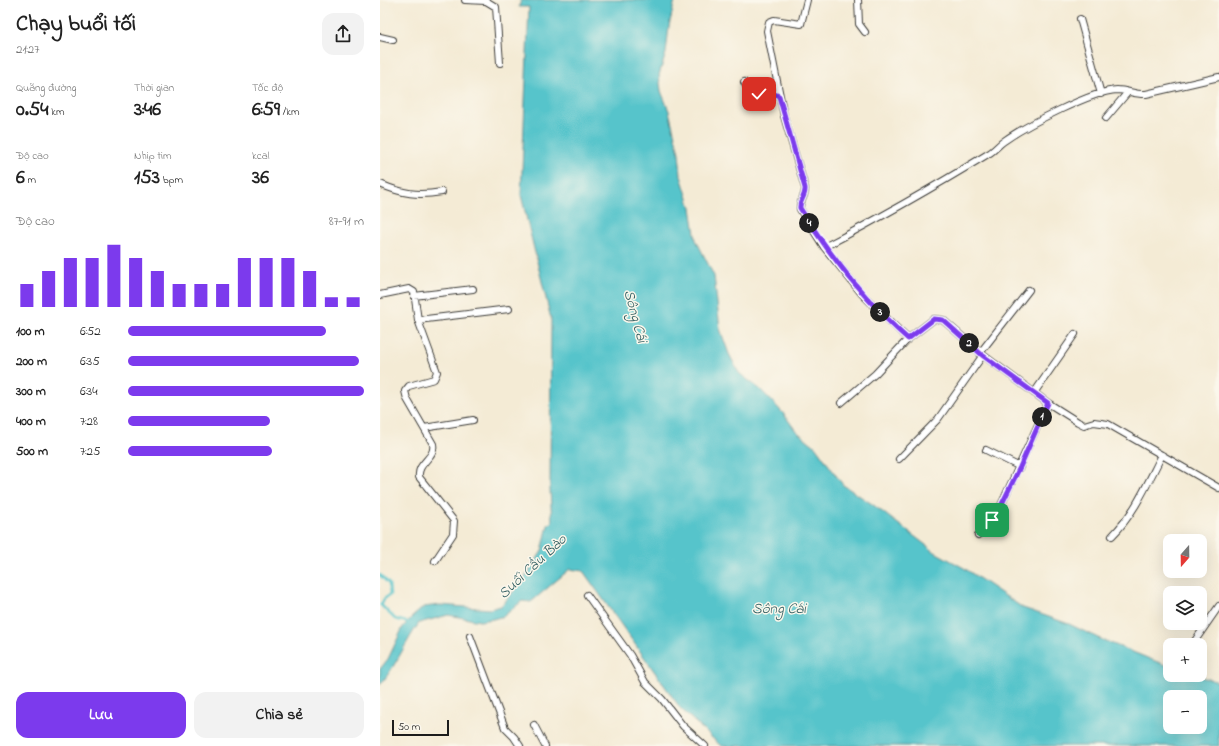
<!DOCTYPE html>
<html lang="vi">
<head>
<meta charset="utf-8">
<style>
  body { margin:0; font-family:"Indie Flower",sans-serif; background:#f2f2f2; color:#222; height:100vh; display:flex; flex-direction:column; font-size:15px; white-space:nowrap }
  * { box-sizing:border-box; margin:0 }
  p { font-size:13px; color:#767676 }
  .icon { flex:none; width:22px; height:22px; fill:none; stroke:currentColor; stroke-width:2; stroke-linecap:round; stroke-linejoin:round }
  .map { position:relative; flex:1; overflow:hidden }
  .side { display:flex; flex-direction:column; background:#fff; width:380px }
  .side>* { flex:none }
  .needle { width:26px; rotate:200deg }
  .controls { position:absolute; left:783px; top:534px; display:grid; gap:8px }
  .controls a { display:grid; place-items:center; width:44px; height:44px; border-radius:8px; background:#fff; box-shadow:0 4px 16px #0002; font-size:20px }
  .scale { position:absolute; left:12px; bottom:10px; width:57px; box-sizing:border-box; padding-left:4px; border:2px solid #1c1c1c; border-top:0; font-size:11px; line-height:14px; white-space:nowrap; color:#1c1c1c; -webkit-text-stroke:3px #fbf7ec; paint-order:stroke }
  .pin { position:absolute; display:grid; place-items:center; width:34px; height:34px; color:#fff; margin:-17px; border-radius:8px; box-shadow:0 2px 6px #0006 }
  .km { position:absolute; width:20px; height:20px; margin:-10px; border-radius:50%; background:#222; color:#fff; font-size:11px; line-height:20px; text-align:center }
  .round { display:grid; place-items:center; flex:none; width:42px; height:42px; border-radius:12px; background:#f2f2f2 }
  .overview { display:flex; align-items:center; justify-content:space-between; height:68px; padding:0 16px }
  h1 { font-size:22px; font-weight:700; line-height:30px }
  .stats { display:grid; grid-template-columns:repeat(3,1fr); gap:6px; height:68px; padding:4px 16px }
  .stats div { display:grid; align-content:center }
  .stats b { font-size:20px; font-weight:700 }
  .stats small { font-size:11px; font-weight:400 }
  .stats p { font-size:11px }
  .chart { height:112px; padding:8px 16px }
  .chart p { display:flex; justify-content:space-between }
  .chart svg { width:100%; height:72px; margin-top:4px; stroke:#7c3aed; stroke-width:6 }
  .action { display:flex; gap:8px; margin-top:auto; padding:8px 16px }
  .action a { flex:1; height:46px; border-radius:12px; background:#7c3aed; color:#fff; font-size:16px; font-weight:700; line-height:46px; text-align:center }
  .action a+a { background:#f2f2f2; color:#222 }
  ul { padding:0 16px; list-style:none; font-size:13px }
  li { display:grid; grid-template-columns:64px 48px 1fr; align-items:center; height:30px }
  li i { height:10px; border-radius:5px; background:#7c3aed }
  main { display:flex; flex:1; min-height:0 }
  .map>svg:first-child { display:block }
  .water { fill:#56c4cb; stroke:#397074; fill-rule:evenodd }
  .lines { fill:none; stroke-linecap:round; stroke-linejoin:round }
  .stream { stroke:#56c4cb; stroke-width:2.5 }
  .minor-casing { stroke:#3c3b38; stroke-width:8 }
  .minor { stroke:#fff; stroke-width:6 }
  .route-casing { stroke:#fff; stroke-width:8 }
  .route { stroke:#7c3aed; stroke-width:5 }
  .labels { text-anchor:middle; stroke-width:3; stroke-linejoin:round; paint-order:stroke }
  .water-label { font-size:15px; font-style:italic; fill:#335f62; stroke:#fbf7ec }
</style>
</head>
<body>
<main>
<section class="side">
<div class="overview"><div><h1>Chạy buổi tối</h1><p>21:27</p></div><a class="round"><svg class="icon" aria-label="share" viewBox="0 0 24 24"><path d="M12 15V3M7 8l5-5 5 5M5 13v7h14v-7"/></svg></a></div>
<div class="stats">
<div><p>Quãng đường</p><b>0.54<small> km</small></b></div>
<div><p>Thời gian</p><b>3:46</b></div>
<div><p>Tốc độ</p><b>6:59<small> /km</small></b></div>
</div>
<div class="stats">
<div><p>Độ cao</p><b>6<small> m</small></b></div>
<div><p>Nhịp tim</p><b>153<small> bpm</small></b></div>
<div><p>kcal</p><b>36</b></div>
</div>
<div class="chart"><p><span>Độ cao</span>87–91 m</p>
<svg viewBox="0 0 160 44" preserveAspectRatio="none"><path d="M5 44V30M15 44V22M25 44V14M35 44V14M45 44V6M55 44V14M65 44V22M75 44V30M85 44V30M95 44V30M105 44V14M115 44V14M125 44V14M135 44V22M145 44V38M155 44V38"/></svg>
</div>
<ul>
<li><b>100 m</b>6:52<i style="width:84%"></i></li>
<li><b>200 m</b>6:35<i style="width:98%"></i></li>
<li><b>300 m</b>6:34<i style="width:100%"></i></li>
<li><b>400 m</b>7:28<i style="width:60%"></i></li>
<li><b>500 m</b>7:25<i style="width:61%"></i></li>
</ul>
<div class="action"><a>Lưu</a><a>Chia sẻ</a></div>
</section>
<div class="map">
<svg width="839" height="746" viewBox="0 0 839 746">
  <rect width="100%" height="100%" fill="#fbf7ec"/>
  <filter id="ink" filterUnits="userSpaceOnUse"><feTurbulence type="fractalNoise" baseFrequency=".025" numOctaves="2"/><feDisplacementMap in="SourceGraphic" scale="8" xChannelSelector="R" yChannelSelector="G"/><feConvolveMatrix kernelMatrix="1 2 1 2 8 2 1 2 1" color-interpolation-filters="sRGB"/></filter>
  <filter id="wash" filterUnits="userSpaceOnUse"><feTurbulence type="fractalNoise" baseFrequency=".012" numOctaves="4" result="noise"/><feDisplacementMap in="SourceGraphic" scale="16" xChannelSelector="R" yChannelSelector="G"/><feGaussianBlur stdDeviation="0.9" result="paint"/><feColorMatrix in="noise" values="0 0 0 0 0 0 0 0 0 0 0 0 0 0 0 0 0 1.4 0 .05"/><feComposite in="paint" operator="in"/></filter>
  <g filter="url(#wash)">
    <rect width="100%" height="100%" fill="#f4ebd5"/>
    <!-- water -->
    <path class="water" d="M 141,0 L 295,0 L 289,26 L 286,53 L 279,75 L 281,91 L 289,111 L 299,153 L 301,176 L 311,208 L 316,240 L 334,276 L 340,329 L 349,354 L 359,373 L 381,390 L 403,413 L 416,431 L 435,446 L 463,485 L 492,504 L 555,552 L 584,568 L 643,608 L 689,624 L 718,638 L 790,667 L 790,675 L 814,675 L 839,682 L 839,746 L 341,746 L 301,709 L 203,571 L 190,569 L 151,602 L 142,601 L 124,616 L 113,619 L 100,621 L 68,615 L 39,623 C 25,643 16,666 0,685 L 0,669 L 8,659 L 23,627 L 32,617 L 44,607 L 60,605 L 110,609 L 121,606 L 144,579 L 162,551 L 168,525 L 172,522 L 170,490 L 171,319 L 141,195 L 149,7 L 139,7 ZM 790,697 L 820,697 L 820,727 L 790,727 Z"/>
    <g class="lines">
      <!-- stream -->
      <path class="stream" d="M 0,575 L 9,584 L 10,595 L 4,599 L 1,605 L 15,619 L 30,623"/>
    </g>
  </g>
  <g filter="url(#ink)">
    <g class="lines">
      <!-- minor casing -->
      <g class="minor-casing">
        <path id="minor" d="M 85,0 L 106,1 L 116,7 L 120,63
          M 427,0 L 421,24 L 394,20 L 389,22 L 387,31 L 404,116 L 425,188 C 426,196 419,201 420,209 L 444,247 C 500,218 554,187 608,154 C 614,151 618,145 624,141 C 645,126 712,91 737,90 C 747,90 756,95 766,94 L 839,77
          M 478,0 L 479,24 L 485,32
          M 700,19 L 721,94
          M 0,37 L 13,40
          M 364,82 L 368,90 C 379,95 389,91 399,96
          M 726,118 L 748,92
          M 0,184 C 23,194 37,196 62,192
          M 444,247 L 482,294 L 528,339 L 554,319 L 563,320 L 603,355 L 668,403 L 698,422 L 704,425 L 714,422 L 728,424 L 839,488
          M 0,295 L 29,289 L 34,292 L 38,320 L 57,372 L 54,379 L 29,386 L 25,391 L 27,399 L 53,444 C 56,458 37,462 39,477 L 74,521 L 73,534 L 55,561
          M 34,296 L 93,289
          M 38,320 L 129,309
          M 600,353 L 649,290
          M 654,393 L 695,334
          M 461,403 L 495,374 L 528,339
          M 44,428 L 93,420
          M 606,450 L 640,467
          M 519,459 L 558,419 L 603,355
          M 598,535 C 605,526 613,521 618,512 L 668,403
          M 732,536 C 755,513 767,484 782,455
          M 207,595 L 250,655 L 265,682 L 282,699 L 303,726 L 325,746
          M 90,636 L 125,728 L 134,737 L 140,746
          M 812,645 L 839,606
          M 154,725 L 165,746"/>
      </g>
      <!-- minor -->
      <use href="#minor" class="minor"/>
    </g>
  </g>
  <g class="lines" filter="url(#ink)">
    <!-- route casing -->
    <g class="route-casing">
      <path id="route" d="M 379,94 L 392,93 L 399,96 L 425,188 C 426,196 419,201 420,208 C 451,257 485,301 528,339 L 554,319 L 563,320 L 602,355 L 668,403 L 640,467 L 618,512 L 612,520"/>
    </g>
    <!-- route -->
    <use href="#route" class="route"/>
  </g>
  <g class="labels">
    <!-- water labels -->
    <g class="water-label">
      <text transform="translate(256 316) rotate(75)" y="5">Sông Cái</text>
      <text transform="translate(152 566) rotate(-43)" y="5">Suối Cầu Bào</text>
      <text x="399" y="613">Sông Cái</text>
    </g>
  </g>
</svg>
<div class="controls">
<a><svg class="needle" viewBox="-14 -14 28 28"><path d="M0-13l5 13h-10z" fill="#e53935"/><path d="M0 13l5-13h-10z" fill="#767676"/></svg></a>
<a><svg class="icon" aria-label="layers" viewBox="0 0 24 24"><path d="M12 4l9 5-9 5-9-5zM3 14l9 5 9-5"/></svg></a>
<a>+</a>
<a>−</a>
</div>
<div class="scale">50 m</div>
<div class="pin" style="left:612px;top:520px;background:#1e9e55"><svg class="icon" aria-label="arrive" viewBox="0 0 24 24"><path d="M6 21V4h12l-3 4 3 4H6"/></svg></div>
<div class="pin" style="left:379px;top:94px;background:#d93025"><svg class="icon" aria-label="check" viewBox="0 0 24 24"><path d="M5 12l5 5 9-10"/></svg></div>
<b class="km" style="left:662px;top:417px">1</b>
<b class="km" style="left:589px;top:343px">2</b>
<b class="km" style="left:500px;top:312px">3</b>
<b class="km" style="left:429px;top:223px">4</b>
</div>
</main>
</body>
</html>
